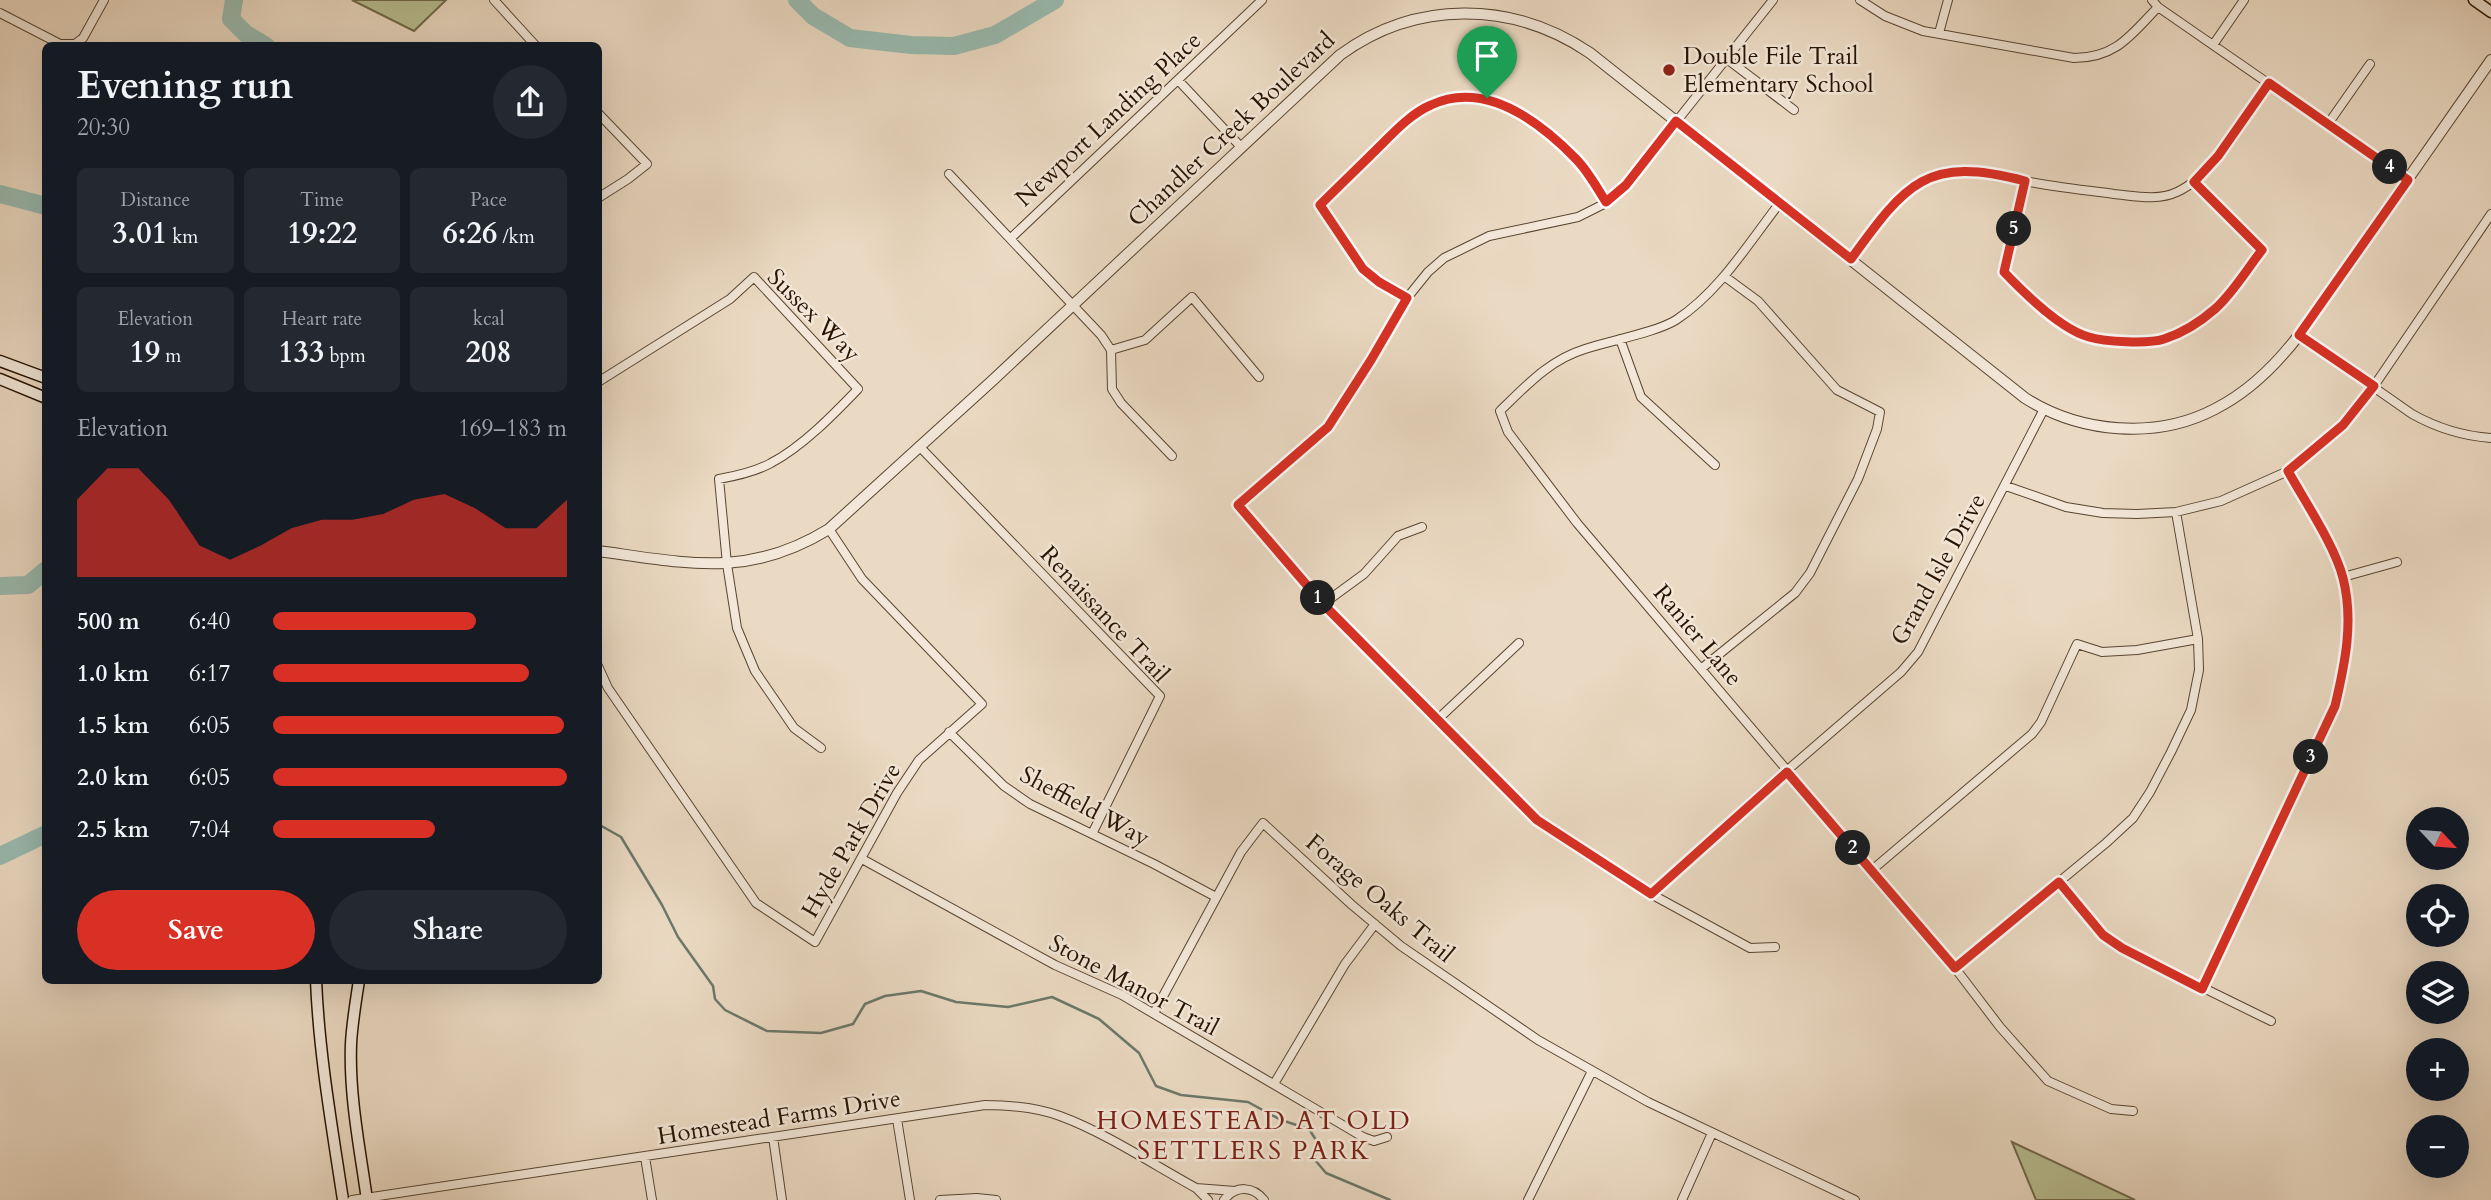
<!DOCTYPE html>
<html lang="en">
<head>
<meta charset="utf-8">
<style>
  body { margin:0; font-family:Cardo,serif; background:#242831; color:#f1f3f6; height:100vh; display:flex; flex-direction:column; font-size:26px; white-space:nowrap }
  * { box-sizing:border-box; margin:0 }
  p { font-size:23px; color:#9ea1a6 }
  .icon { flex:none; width:38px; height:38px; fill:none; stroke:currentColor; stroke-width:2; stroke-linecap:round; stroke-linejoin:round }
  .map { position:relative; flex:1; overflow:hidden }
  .panel { position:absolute; left:42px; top:42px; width:560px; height:942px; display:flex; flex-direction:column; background:#171b24; border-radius:10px; box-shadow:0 7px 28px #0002 }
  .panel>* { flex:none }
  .needle { width:46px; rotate:116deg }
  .buttons { position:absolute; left:2406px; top:807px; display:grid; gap:14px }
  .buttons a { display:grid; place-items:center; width:63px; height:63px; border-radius:50%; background:#171b24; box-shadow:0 7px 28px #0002; font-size:35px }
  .pin { position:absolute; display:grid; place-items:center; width:60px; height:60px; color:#fff; margin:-72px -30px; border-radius:50% 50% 50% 0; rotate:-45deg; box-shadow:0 0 7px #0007 }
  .pin .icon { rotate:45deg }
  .km { position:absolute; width:35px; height:35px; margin:-18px; border-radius:50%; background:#222; color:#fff; font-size:19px; line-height:35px; text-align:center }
  .round { display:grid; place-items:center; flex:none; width:74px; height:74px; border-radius:37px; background:#242831 }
  .summary { display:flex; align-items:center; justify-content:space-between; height:119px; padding:0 35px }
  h1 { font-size:38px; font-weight:800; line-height:52px }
  .stats { display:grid; grid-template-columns:repeat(3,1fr); gap:10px; height:119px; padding:7px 35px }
  .stats div { display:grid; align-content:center; border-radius:10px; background:#242831; text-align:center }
  .stats b { font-size:30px; font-weight:800 }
  .stats small { font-size:19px; font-weight:400 }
  .stats p { font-size:19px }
  .chart { height:196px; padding:14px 35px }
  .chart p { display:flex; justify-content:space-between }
  .chart svg { width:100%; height:126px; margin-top:7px; fill:#d93025; opacity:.7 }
  .action { display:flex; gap:14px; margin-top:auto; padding:14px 35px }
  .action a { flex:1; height:80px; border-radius:42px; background:#d93025; color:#fff; font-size:28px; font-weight:800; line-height:80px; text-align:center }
  .action a+a { background:#242831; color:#f1f3f6 }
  ul { padding:0 35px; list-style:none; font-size:23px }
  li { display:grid; grid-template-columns:112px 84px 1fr; align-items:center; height:52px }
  li i { height:18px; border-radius:9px; background:#d93025 }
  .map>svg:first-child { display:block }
  .green { fill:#b8bf93; stroke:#70694a; stroke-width:2 }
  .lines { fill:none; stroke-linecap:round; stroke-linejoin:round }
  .stream { stroke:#6c786a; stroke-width:2.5 }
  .river { stroke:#99bbb0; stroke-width:18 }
  .minor-casing { stroke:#594531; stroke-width:10 }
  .tertiary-casing { stroke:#594531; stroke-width:12 }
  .secondary-casing { stroke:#281300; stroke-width:13 }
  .minor { stroke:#f2e7d8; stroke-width:8 }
  .tertiary { stroke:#f2e7d8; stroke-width:10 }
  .secondary { stroke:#f2e7d8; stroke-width:10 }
  .route-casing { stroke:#fff; stroke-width:14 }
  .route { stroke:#d93025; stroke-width:9 }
  .poi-dot { fill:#8f2418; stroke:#f2e7d8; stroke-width:2.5 }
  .labels { text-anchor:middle; stroke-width:5; stroke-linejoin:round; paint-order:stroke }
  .poi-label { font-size:24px; fill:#281300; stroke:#f2e7d8; text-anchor:start }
  .street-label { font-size:24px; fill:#281300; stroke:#f2e7d8 }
  .neighbourhood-label { font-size:26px; letter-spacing:2px; fill:#7a1f14; stroke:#f2e7d8 }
</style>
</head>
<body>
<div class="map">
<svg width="2491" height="1200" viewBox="0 0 2491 1200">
  <rect width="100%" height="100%" fill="#ebdac3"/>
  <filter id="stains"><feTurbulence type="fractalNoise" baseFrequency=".00286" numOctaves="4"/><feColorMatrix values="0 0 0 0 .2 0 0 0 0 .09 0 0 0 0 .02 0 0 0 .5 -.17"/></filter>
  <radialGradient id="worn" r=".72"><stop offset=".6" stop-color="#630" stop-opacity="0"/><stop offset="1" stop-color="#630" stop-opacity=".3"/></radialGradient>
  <!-- green -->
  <path class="green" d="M 352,0 L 446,0 L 414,31 Z
    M 2012,1142 L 2135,1200 L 2036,1200 Z"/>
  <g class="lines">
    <!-- stream -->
    <path class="stream" d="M 598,824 L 621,837 L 662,905 L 678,937 L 713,986 L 715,999 L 725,1010 L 767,1031 L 821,1033 L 853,1024 L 865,1004 L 885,996 L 921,991 L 956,1002 L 1008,1007 L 1052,997 L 1099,1019 L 1139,1053 L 1156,1086 L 1181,1095 L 1248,1102 L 1281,1120 L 1309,1129 L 1316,1140 L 1315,1160 L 1326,1173 L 1390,1200"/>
    <!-- river -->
    <path class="river" d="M 234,0 L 231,19 L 246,34 L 266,46
      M 797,0 L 813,16 L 850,38 L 911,45 L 954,46 L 995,35 L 1055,0
      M 0,194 L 46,206
      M 0,586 L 28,585 L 46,570
      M 0,856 L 46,834"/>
    <!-- minor casing -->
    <g class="minor-casing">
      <path id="minor" d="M 494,0 L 536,46
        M 1773,0 L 1626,185 L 1606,203 L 1578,217 L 1489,236 L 1444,258 L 1428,272 L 1407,298 L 1371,360 L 1328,427 L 1238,505 L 1323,604 L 1537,820 L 1651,894 L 1750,948 L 1775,947
        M 1860,0 L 1885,16 L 1923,31 L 2074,58 C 2116,58 2131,35 2158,7
        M 2152,0 L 2158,7 L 2408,180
        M 0,13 L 60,44 L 75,44 L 83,38 L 104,0
        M 1939,33 L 1948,0
        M 2213,45 L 2244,0
        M 1727,59 L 1794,110
        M 1178,80 L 1241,147
        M 598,113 L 647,164 L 628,179 L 598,198
        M 2328,124 L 2370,64
        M 949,174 L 1101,335 L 1111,350 L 1112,389 L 1121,403 L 1172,456
        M 2025,181 L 2004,272 C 2026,295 2059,328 2089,337 C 2105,342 2149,344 2164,339 C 2183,333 2201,322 2215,309 C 2233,293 2247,269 2262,250 L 2194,182
        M 1779,204 C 1748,244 1719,292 1676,320 C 1657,332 1609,341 1585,349 C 1549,360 1526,386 1500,411 L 1508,432 L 1577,523 L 1955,968 L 2000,1027 L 2048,1081 L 2111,1109 L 2133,1111
        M 1011,238 L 1262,0
        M 1851,259 C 1866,238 1881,214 1900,196 C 1941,159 1977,171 2025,181 C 2054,187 2085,190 2114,194 C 2135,196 2158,201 2177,192 C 2216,174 2245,118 2269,83
        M 1407,298 L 1379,282 L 1363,269 L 1320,205 C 1340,185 1361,165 1381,145 C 1395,131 1412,113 1431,105 C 1485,80 1539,121 1576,159 C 1588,171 1597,188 1606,203
        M 2299,335 L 2412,414 C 2437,428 2462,436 2491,438
        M 1620,339 L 1641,397 L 1715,465
        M 1111,350 L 1145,340 L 1192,297 L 1259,377
        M 598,382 L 730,299 L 754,277 L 858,389 C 834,414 802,447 771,463 C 755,472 736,476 719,479 L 727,564 L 737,628 L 755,671 L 794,728 L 821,748
        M 919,446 L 1160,696 L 1092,834
        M 2006,486 L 2066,507 L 2103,513 L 2137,514 L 2176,512 L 2221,501 L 2288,471 L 2343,425 L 2374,386 L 2491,214
        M 2343,577 L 2397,562
        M 1323,604 L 1364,574 L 1398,536 L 1422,527
        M 598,666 L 608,688 L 756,903 L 815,942 L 897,793 L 919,760 L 982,704 L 862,579 L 829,529
        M 1702,668 L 1795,593 L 1810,573 L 1858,479 L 1877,429 L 1880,412 L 1837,390 L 1758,301 L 1724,276
        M 1437,720 L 1519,643
        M 949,732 L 1004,786 L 1030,804 L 1154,864 L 1216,897
        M 862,859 L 1055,965 L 1122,995 L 1363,1137 L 1374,1141 L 1387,1137
        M 1872,870 L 2032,734 L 2041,722 L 2077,644 L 2102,652 L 2137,650 L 2198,639
        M 2059,882 C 2079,907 2096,930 2122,948 L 2271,1021
        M 1651,894 L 1762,792 L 1901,672 L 1918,652 L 2044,409
        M 1955,968 L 2106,843 L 2133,818 L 2150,792 L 2171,752 L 2191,710 L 2199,670 L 2198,639 L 2176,512
        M 2202,989 L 2335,706 C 2345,664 2354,621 2343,578 C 2335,546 2304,500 2288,471
        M 1154,1013 L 1241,852 L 1263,823 L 1352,905 L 1401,946 L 1538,1040 L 1648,1102 L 1855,1200
        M 1274,1084 L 1345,964 L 1375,924
        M 897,1119 L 910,1200
        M 773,1137 L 782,1200
        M 645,1157 L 652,1200
        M 1196,1188 L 1235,1191
        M 352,1200 L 985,1105 C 1010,1105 1036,1107 1060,1116 C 1104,1132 1154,1165 1196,1188 L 1208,1200
        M 940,1200 L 977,1198 L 996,1200
        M 1224,1200 C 1236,1185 1253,1186 1264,1200
        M 1528,1200 L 1592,1071
        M 1682,1200 L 1712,1133"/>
    </g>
    <!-- tertiary casing -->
    <g class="tertiary-casing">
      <path id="tertiary" d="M 598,551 C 687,563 748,579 829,529 L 993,380 L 1340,55 C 1415,0 1512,0 1590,53 L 2025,398 C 2080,433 2156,440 2215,409 C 2249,392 2276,365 2299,335 L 2491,60"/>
    </g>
    <!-- secondary casing -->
    <g class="secondary-casing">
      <path id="secondary" d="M 2474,0 L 2491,12
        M 0,361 L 46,378
        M 0,379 L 46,398
        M 316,980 C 319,1054 332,1127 343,1200
        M 359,980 C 356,1001 352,1023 351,1044 C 349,1096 360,1149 367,1200"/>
    </g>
    <!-- minor -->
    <use href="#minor" class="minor"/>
    <!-- tertiary -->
    <use href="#tertiary" class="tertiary"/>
    <!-- secondary -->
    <use href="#secondary" class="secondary"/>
  </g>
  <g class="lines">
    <!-- route casing -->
    <g class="route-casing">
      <path id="route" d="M 2269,83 L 2408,180 L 2299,335 L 2374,386 L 2343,425 L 2288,471 C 2304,500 2335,546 2343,578 C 2354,621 2345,664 2335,706 L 2202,989 L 2122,948 L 2103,935 L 2059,882 L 1955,968 L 1787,772 L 1651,894 L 1537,820 L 1323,604 L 1238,505 L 1328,427 L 1371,360 L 1407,298 L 1379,282 L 1363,269 L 1320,205 C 1340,185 1361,165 1381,145 C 1395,131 1412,113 1431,105 C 1485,80 1539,121 1576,159 C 1588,171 1597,188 1606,202 L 1626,185 L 1676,121 L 1851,259 C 1906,183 1927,155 2025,181 L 2004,272 C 2025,294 2060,329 2089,337 C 2105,342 2149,344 2164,339 C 2183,333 2200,322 2215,309 C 2233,293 2247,269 2262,250 L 2194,182 L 2218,156 Z"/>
    </g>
    <!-- route -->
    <use href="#route" class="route"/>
  </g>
  <!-- markers -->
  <circle class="poi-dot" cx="1669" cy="70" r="7"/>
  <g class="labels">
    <!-- poi labels -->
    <g class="poi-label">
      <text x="1683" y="64">Double File Trail<tspan x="1683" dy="28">Elementary School</tspan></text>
    </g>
    <!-- street labels -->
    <g class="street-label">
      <text transform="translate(1108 119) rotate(-43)" y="8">Newport Landing Place</text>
      <text transform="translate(1231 129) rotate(-43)" y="8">Chandler Creek Boulevard</text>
      <text transform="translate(814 315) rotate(45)" y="8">Sussex Way</text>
      <text transform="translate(1938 569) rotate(-61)" y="8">Grand Isle Drive</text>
      <text transform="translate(1105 614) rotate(47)" y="8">Renaissance Trail</text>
      <text transform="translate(1698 635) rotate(50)" y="8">Ranier Lane</text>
      <text transform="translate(1085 806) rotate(28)" y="8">Sheffield Way</text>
      <text transform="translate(851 840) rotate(-60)" y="8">Hyde Park Drive</text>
      <text transform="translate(1380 898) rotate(40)" y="8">Forage Oaks Trail</text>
      <text transform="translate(1134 985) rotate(28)" y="8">Stone Manor Trail</text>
      <text transform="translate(779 1117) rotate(-9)" y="8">Homestead Farms Drive</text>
    </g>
    <!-- neighbourhood labels -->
    <g class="neighbourhood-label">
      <text x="1254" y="1129">HOMESTEAD AT OLD<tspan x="1254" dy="30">SETTLERS PARK</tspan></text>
    </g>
  </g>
  <rect width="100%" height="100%" filter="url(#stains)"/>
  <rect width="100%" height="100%" fill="url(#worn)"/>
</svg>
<div class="buttons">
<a><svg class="needle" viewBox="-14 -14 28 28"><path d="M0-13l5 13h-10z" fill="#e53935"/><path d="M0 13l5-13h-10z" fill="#9ea1a6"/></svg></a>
<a><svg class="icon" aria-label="locate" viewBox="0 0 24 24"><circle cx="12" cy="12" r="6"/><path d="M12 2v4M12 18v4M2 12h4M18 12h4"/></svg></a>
<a><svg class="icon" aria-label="layers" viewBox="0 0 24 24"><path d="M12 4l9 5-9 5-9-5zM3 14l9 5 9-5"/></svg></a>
<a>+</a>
<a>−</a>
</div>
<div class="pin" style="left:1487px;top:98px;background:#1e9e55"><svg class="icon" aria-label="arrive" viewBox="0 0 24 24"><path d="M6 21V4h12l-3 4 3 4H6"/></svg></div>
<b class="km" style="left:1318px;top:598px">1</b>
<b class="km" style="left:1853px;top:848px">2</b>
<b class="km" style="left:2311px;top:757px">3</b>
<b class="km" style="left:2390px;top:167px">4</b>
<b class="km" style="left:2014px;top:229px">5</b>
<section class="panel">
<div class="summary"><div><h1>Evening run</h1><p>20:30</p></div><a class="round"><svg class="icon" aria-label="share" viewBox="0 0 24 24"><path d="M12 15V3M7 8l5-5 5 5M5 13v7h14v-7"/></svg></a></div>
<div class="stats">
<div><p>Distance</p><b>3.01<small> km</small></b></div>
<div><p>Time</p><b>19:22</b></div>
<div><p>Pace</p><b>6:26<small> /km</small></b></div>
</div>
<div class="stats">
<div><p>Elevation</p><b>19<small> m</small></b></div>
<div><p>Heart rate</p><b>133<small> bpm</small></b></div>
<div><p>kcal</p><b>208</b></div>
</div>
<div class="chart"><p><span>Elevation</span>169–183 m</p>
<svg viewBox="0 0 160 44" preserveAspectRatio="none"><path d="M0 44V17L10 6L20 6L30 17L40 33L50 38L60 33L70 27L80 24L90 24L100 22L110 17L120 15L130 20L140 27L150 27L160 17V44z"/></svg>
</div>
<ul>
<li><b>500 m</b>6:40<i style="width:69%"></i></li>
<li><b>1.0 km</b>6:17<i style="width:87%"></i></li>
<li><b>1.5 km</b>6:05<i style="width:99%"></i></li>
<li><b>2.0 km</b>6:05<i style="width:100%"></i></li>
<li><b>2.5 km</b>7:04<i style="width:55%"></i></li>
</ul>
<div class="action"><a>Save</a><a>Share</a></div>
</section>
</div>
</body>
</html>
